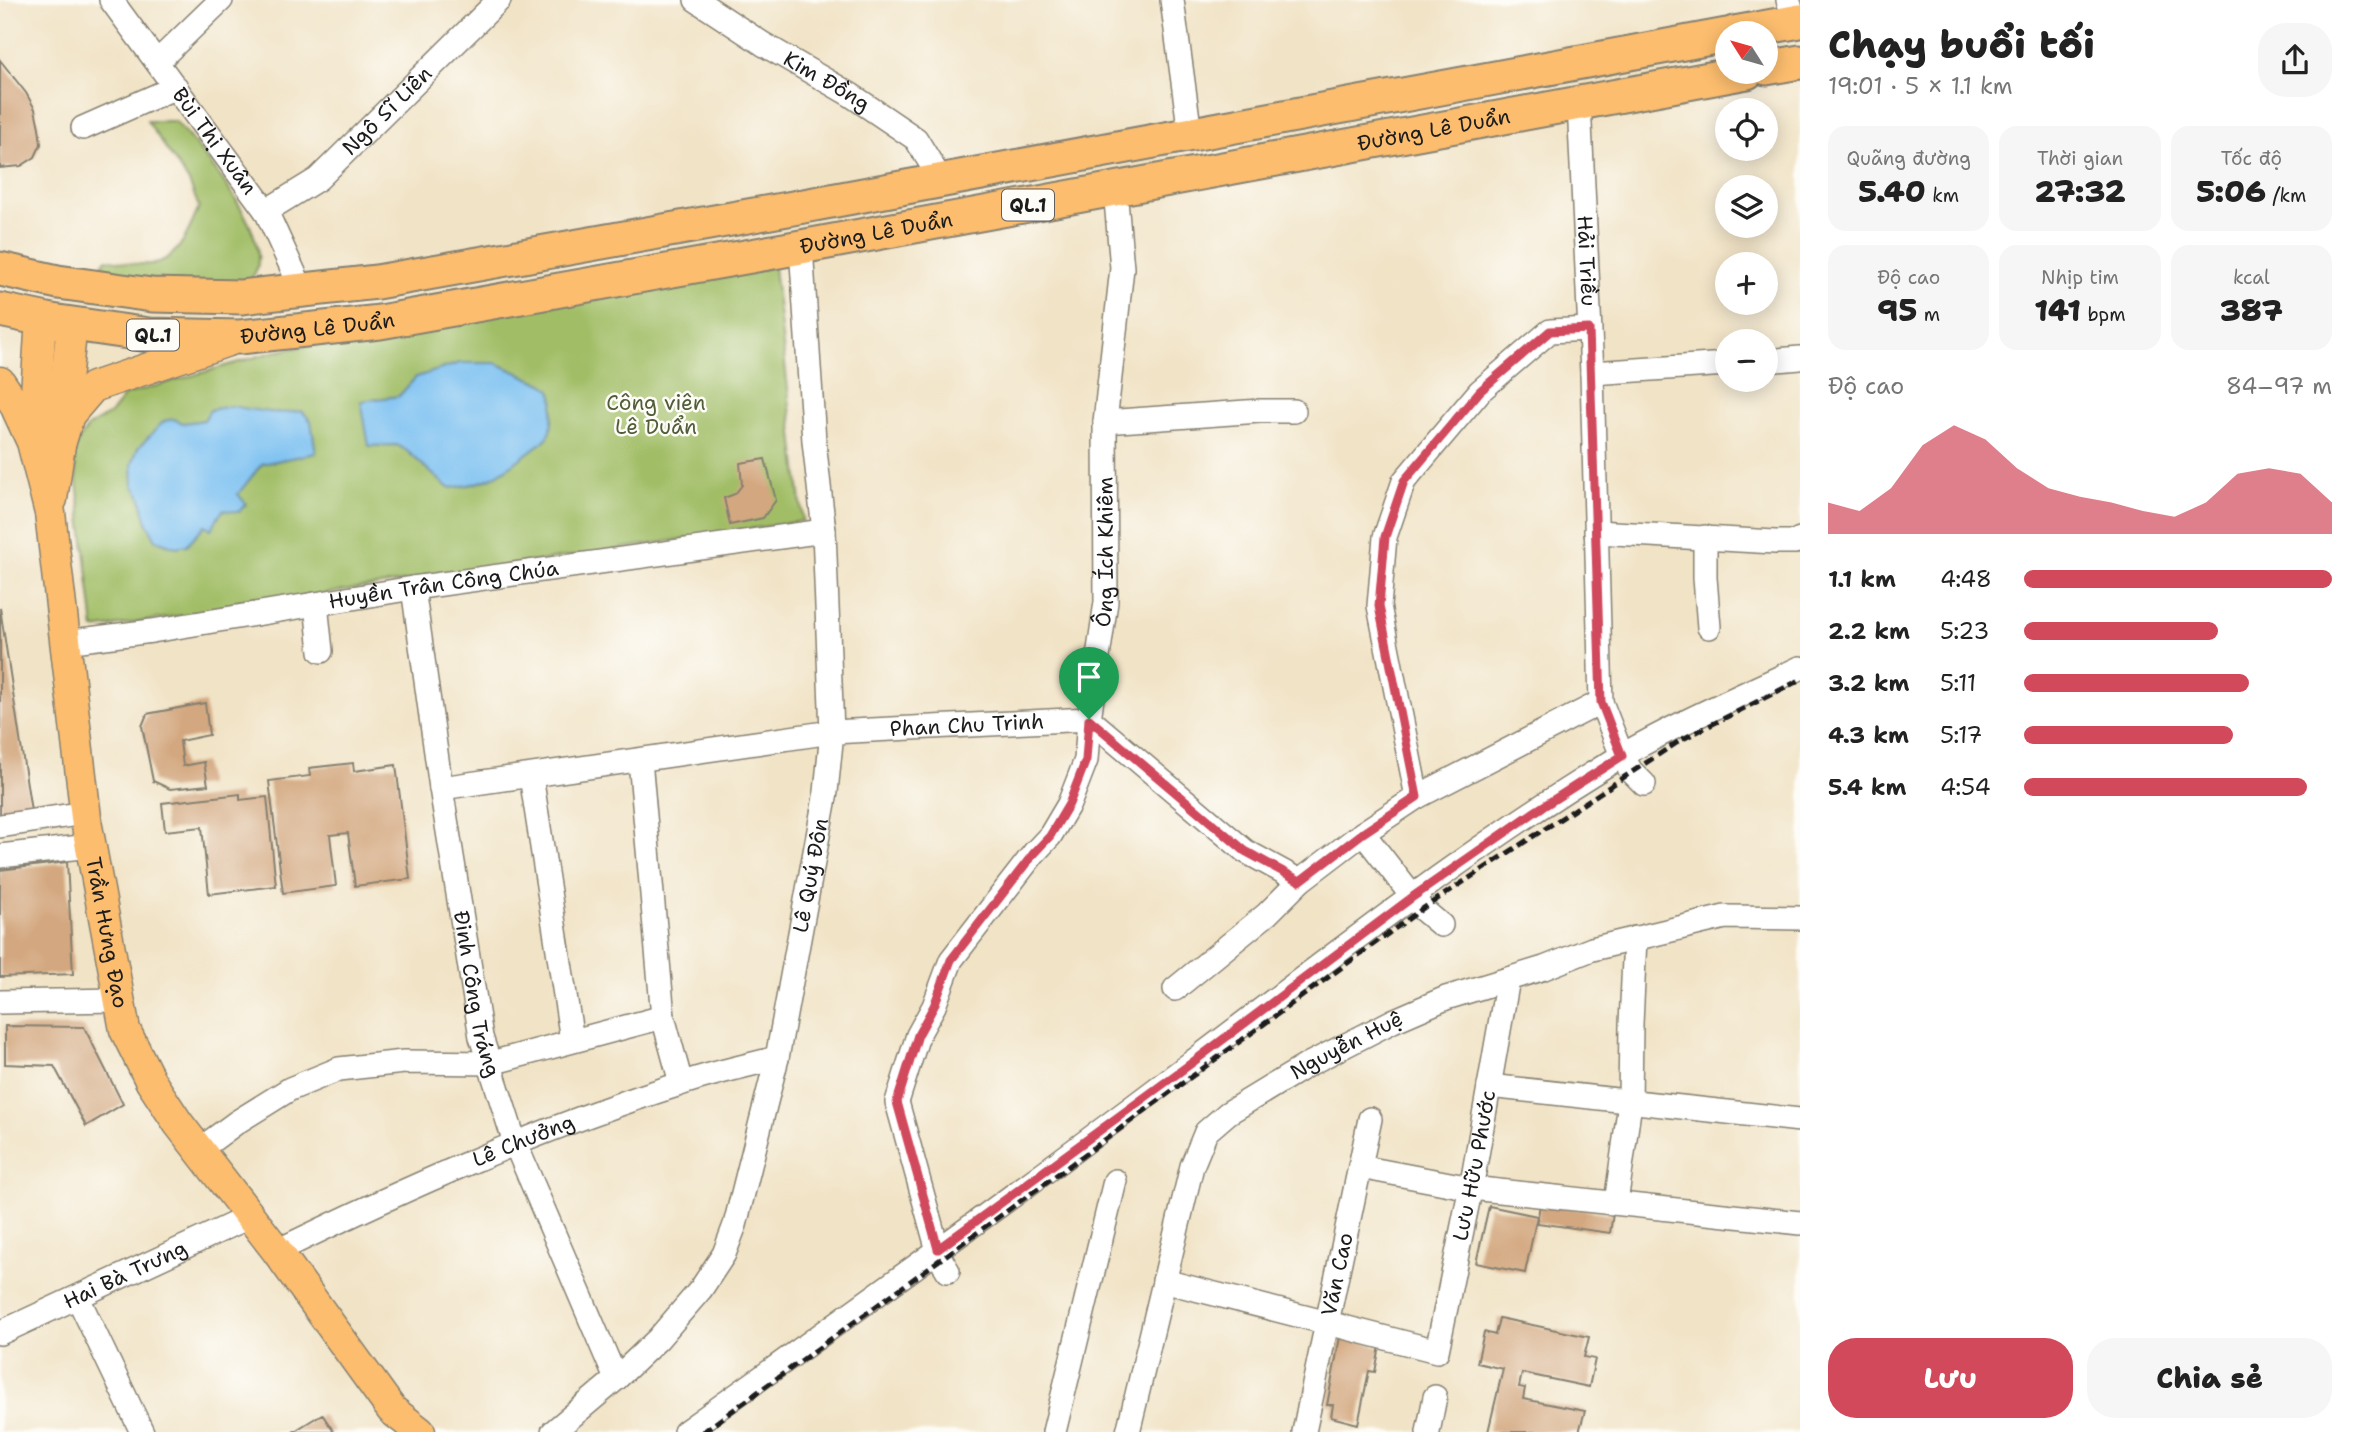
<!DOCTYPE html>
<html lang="vi">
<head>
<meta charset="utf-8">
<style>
  body { margin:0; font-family:"Shantell Sans",sans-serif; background:#f6f6f6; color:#222; height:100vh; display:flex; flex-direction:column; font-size:26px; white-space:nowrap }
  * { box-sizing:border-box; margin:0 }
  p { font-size:23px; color:#767676 }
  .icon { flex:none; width:38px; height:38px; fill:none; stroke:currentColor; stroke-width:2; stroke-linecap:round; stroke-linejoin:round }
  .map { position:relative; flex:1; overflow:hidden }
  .drawer { display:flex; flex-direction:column; background:#fff; width:560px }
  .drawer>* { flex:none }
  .needle { width:46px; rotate:307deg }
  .buttons { position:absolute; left:1715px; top:21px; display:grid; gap:14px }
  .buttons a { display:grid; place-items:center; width:63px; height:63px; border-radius:50%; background:#fff; box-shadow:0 4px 18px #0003; font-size:35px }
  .pin { position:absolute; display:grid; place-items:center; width:60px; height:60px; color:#fff; margin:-72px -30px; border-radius:50% 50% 50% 0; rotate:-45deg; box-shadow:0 0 7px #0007 }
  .pin .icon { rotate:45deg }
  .round { display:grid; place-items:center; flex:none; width:74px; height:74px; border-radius:28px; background:#f6f6f6 }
  .overview { display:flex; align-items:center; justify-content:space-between; height:119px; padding:0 28px }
  h1 { font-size:38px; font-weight:800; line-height:52px }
  .metrics { display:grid; grid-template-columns:repeat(3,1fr); gap:10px; height:119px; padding:7px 28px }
  .metrics div { display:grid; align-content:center; border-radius:18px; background:#f6f6f6; text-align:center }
  .metrics b { font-size:30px; font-weight:800 }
  .metrics small { font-size:19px; font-weight:400 }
  .metrics p { font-size:19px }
  .chart { height:196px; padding:14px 28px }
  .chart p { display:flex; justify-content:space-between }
  .chart svg { width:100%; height:126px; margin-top:7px; fill:#d1495b; opacity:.7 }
  .primary-button { display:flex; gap:14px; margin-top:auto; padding:14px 28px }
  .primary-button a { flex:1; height:80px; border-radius:28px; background:#d1495b; color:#fff; font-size:28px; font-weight:800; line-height:80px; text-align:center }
  .primary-button a+a { background:#f6f6f6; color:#222 }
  ul { padding:0 28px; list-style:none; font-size:23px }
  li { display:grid; grid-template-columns:112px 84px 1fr; align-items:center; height:52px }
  li i { height:18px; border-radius:9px; background:#d1495b }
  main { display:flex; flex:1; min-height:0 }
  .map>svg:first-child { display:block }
  .green { fill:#a1be66; stroke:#5e6d41; stroke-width:2 }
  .water { fill:#79bff1; stroke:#4a6e86; stroke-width:2 }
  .building { fill:#d3a77f }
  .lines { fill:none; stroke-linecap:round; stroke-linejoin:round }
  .minor-casing { stroke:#868071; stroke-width:26 }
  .major-casing { stroke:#868071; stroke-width:33 }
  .highway-casing { stroke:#868071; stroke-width:37 }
  .minor { stroke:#fff; stroke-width:23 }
  .major { stroke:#fcbd6e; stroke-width:30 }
  .highway { stroke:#fcbd6e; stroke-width:33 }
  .rail { stroke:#1c1c1c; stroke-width:5; stroke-dasharray:10 5; stroke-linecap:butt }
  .route-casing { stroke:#fff; stroke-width:14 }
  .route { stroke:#d1495b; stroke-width:9 }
  .labels { text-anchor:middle; stroke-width:5; stroke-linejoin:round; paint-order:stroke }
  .shield { fill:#fdfcf7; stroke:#605f5e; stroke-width:2 }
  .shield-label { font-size:19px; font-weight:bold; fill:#1c1c1c }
  .street-label { font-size:21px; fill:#1c1c1c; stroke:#fdfcf7 }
  .park-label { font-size:21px; fill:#515d3a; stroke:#fdfcf7 }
</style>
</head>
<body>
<main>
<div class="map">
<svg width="1800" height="1432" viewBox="0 0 1800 1432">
  <rect width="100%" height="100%" fill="#fdfcf7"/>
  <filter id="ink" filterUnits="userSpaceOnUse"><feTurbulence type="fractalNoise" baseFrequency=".0143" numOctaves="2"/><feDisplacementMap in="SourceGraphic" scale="14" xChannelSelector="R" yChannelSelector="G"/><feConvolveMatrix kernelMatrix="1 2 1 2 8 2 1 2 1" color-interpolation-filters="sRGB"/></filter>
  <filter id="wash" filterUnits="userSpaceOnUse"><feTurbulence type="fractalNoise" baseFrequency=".00686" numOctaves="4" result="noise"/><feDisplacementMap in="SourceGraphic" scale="28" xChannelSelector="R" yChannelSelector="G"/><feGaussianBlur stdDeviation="1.57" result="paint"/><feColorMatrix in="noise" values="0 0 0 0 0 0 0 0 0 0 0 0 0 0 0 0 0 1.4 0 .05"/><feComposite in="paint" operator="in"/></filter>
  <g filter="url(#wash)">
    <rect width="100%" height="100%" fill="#f1e3c6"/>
    <!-- green -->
    <path class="green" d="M 147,121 L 175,121 C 200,150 272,231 256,271 C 254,277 246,283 242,287 L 119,278 L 102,265 L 106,259 C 120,261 137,266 151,264 C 179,260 190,229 199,207 L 189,182 Z
      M 774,267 L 803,521 L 94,629 L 74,455 L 78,441 L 89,426 L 110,414 L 125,395 L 273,352 Z"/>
    <!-- water -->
    <path class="water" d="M 460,363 L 496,363 L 545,385 C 554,391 554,397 553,408 C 552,417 553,427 549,435 C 545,442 539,444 533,449 C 501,473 492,483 451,488 L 446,486 L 407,451 L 397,445 L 369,446 L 361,401 L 399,396 L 416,377 Z
      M 231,406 C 255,410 278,415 302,411 L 311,421 L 316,453 L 262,464 L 238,494 L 246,504 L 239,512 L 223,510 L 211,529 L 205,525 L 187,545 L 176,547 L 156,540 L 147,523 L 140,495 L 133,485 L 132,464 L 138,448 L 164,421 L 174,419 L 183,423 L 204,420 L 210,410 Z"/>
    <g id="blocks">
      <!-- building -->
      <path class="building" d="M 0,60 L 26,93 L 35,109 L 39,128 L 41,144 L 35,157 L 21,166 L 0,168 Z
        M 765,459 L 776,500 L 763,518 L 730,525 L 724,498 L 735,494 L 742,485 L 740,463 Z
        M 0,608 L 31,811 L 0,815 Z
        M 205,703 L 209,735 L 180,741 L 183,766 L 204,762 L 208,785 L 170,789 L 153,781 L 142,726 L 147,714 Z
        M 353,763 L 354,771 L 396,765 L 410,879 L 355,886 L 348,833 L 330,835 L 336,886 L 283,893 L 269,781 L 310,776 L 309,768 Z
        M 240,794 L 240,800 L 267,797 L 276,886 L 209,894 L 202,827 L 165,831 L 162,803 Z
        M 67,862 L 73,974 L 0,977 L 0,870 Z
        M 5,1026 L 84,1027 L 123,1104 L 86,1126 L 54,1066 L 5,1064 Z
        M 1540,1204 L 1613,1214 L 1610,1233 L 1537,1223 Z
        M 1489,1206 L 1537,1216 L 1525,1273 L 1476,1263 Z
        M 1499,1318 L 1589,1337 L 1584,1357 L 1595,1359 L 1589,1387 L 1522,1373 L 1519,1387 L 1525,1388 L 1523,1399 L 1585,1411 L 1579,1432 L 1488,1432 L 1503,1369 L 1477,1363 L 1484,1332 L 1495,1335 Z
        M 1340,1337 L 1380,1346 L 1375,1372 L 1369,1371 L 1358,1424 L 1331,1417 L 1333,1405 L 1327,1405 Z
        M 322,1414 L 334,1432 L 293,1432 Z"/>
    </g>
  </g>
  <g filter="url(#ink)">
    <use href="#blocks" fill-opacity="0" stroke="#868071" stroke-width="2"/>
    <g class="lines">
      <!-- minor casing -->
      <g class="minor-casing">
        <g id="minor">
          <path id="s1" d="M 111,0 L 266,211 L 302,290"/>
          <path id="s2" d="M 696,0 L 763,44 L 851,95 L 916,139 L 941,180"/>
          <path d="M 1172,0 L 1190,134"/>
          <path d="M 1788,0 L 1796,22"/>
          <path d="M 157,62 L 221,0"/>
          <path id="s3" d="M 1579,103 L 1592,373 L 1601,702 L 1622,756 L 1631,771 L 1644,784"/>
          <path d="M 83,128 L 176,87"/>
          <path id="s4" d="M 266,211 L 318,179 L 499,0"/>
          <path d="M 1766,361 L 1800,358"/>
          <path d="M 1592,373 L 1727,364"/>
          <path d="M 1105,422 L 1260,411 L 1294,411"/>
          <path d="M 1596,532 L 1775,542 L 1795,542 L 1800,539"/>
          <path d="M 1705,537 L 1705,578 L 1709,627"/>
          <path id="s5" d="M 413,588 L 441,788 L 481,1037 L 515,1143 L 616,1379"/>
          <path d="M 316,604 L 321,651"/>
          <path id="s6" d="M 65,642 L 152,631 L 413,588 L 824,531"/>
          <path d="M 640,760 L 663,1017 L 681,1083"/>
          <path d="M 531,776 L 572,1040"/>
          <path id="s7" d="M 441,788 L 832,732 L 1089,719 L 1245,851 L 1300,881 L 1363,833 L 1417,797 L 1601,702"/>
          <path d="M 1417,797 L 1379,606 L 1385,537 L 1404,481 L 1480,391 L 1550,331 L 1589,329"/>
          <path d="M 0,826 L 85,813"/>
          <path d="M 1363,833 L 1422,909 L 1441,925"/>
          <path d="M 0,856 L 90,846"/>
          <path d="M 1175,989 L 1267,914 L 1300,881"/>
          <path d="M 0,1002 L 119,1000"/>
          <path d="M 1489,1086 L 1800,1120"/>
          <path d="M 199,1150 L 237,1122 L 290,1089 L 339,1069 L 404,1062 L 491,1063 L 663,1017"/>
          <path d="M 1360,1167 L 1471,1188 L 1800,1223"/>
          <path d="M 1616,1203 L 1630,1103 L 1631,1024 L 1635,938"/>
          <path id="s8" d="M 277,1251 C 408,1187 541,1128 680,1084 C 712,1073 745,1066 777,1058"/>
          <path id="s9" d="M 948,1271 L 940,1258 L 897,1102 L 918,1035 L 934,1006 L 951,960 L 1034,853 L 1050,836 L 1069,804 L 1086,760 L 1089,719 L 1106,602 L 1105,422 L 1122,268 L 1115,189"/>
          <path id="s10" d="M 1164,1281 L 1437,1351 L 1474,1172 L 1508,979"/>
          <path d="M 78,1298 L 142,1432"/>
          <path id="s11" d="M 0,1333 L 251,1216"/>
          <path id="s12" d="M 553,1432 L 616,1379 L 658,1339 L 701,1289 L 724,1254 L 735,1225 L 777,1058 L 826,792 L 832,732 L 824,531 L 814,441 L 801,247"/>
          <path d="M 685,1432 C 855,1311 1025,1189 1191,1063 C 1332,957 1471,846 1623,755 C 1680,722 1741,696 1800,668"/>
          <path d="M 1054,1432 L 1115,1181"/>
          <path id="s13" d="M 1128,1432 L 1192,1166 L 1206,1132 L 1228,1113 L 1309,1064 L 1393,1021 L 1446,998 L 1544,968 L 1592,949 L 1725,917 L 1800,918"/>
          <path id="s14" d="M 1304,1432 L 1370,1119"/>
          <path d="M 1428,1432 L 1435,1397"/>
        </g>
      </g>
      <!-- major casing -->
      <g class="major-casing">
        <g id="major">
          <path id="s15" d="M 0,382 L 14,403 L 32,442 L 50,513 L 87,826 L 125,1030 L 151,1082 L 178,1123 L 277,1251 L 392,1410 L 420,1432"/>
          <path d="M 61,428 L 72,324"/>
          <path d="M 33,437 L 41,319"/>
          <path d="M 52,499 L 60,445 L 69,415 L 93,387 L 231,340"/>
        </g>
      </g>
      <!-- highway casing -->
      <g class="highway-casing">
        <g id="highway">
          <path d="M 1734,33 L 1800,21"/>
          <path d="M 1766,68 L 1800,62"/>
          <path d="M 0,269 L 58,282 L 152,295 L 241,297 L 377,282 L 793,208 L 1727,35"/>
          <path id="s16" d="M 0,310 L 52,321 L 149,335 L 240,337 L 380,322 L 801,247 L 1747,72"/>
        </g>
      </g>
      <!-- minor -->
      <use href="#minor" class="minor"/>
      <!-- major -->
      <use href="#major" class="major"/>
      <!-- highway -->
      <use href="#highway" class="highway"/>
      <!-- rail -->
      <path class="rail" d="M 703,1432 L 1422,909 L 1681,740 L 1800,680"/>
    </g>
  </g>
  <g class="lines" filter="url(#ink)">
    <!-- route casing -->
    <g class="route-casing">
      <path id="route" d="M 1589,329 L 1601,702 L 1622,756 L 1536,811 L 1414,896 L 1189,1065 L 938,1249 L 897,1102 L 918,1035 L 934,1006 L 951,960 L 1034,853 L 1050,836 L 1069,804 L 1086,760 L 1089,719 L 1245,851 L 1300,881 L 1363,833 L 1417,797 L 1379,606 L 1385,537 L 1404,481 L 1480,391 L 1550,331 Z"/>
    </g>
    <!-- route -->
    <use href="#route" class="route"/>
  </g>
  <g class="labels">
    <!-- shield labels -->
    <g class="shield">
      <rect x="1002" y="189.5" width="52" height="31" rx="5"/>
      <rect x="127" y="319.5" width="52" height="31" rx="5"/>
    </g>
    <g class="shield-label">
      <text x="1028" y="212">QL.1</text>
      <text x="153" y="342">QL.1</text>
    </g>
    <!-- street labels -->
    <g class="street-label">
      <text dy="7" stroke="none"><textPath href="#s2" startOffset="154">Kim Đồng</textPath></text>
      <text dy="7" stroke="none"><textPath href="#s4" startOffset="158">Ngô Sĩ Liên</textPath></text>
      <text dy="7" stroke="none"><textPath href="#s16" startOffset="1454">Đường Lê Duẩn</textPath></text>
      <text dy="7" stroke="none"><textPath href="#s1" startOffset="175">Bùi Thị Xuân</textPath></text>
      <text dy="7" stroke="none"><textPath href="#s16" startOffset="887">Đường Lê Duẩn</textPath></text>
      <text dy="7" stroke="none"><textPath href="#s3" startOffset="158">Hải Triều</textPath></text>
      <text dy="7" stroke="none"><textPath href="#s16" startOffset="320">Đường Lê Duẩn</textPath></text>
      <text dy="7" stroke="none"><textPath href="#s9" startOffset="782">Ông Ích Khiêm</textPath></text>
      <text dy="7" stroke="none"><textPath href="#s6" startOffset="383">Huyền Trân Công Chúa</textPath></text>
      <text dy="7" stroke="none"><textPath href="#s7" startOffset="530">Phan Chu Trinh</textPath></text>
      <text dy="7" stroke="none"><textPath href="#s12" startOffset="637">Lê Quý Đôn</textPath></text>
      <text dy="7" stroke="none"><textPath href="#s15" startOffset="565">Trần Hưng Đạo</textPath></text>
      <text dy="7" stroke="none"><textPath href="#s5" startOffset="411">Đinh Công Tráng</textPath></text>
      <text dy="7" stroke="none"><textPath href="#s13" startOffset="476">Nguyễn Huệ</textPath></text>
      <text dy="7" stroke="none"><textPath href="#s8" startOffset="270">Lê Chưởng</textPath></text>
      <text dy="7" stroke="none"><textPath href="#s10" startOffset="471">Lưu Hữu Phước</textPath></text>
      <text dy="7" stroke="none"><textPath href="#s11" startOffset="138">Hai Bà Trưng</textPath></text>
      <text dy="7" stroke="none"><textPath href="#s14" startOffset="161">Văn Cao</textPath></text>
    </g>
    <!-- park labels -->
    <g class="park-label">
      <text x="656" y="410">Công viên<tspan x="656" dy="24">Lê Duẩn</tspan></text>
    </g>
  </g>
</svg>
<div class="buttons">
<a><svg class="needle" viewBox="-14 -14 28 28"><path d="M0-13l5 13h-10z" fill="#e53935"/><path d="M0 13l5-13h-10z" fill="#767676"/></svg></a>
<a><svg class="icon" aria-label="locate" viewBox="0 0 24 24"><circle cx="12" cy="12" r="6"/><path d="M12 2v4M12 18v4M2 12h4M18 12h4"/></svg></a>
<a><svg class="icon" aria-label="layers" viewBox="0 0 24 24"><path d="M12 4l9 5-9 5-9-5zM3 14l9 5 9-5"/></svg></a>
<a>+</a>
<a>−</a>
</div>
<div class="pin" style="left:1089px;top:719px;background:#1e9e55"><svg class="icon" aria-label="arrive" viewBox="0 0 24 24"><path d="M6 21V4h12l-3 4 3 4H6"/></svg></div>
</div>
<section class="drawer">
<div class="overview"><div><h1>Chạy buổi tối</h1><p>19:01 · 5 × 1.1 km</p></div><a class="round"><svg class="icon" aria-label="share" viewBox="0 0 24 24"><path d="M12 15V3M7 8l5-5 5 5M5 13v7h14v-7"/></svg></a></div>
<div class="metrics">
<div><p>Quãng đường</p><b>5.40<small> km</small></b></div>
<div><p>Thời gian</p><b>27:32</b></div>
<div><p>Tốc độ</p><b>5:06<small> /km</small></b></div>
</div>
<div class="metrics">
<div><p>Độ cao</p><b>95<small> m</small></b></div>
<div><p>Nhịp tim</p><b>141<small> bpm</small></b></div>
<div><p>kcal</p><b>387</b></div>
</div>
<div class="chart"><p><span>Độ cao</span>84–97 m</p>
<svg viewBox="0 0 160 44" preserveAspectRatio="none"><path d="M0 44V33L10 36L20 28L30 13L40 6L50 11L60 21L70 28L80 31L90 33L100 36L110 38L120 33L130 23L140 21L150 23L160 33V44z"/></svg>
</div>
<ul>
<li><b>1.1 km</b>4:48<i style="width:100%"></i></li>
<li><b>2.2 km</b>5:23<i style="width:63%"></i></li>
<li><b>3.2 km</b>5:11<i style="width:73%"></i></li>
<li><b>4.3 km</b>5:17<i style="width:68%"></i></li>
<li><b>5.4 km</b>4:54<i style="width:92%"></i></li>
</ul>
<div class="primary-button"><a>Lưu</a><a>Chia sẻ</a></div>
</section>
</main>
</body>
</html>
